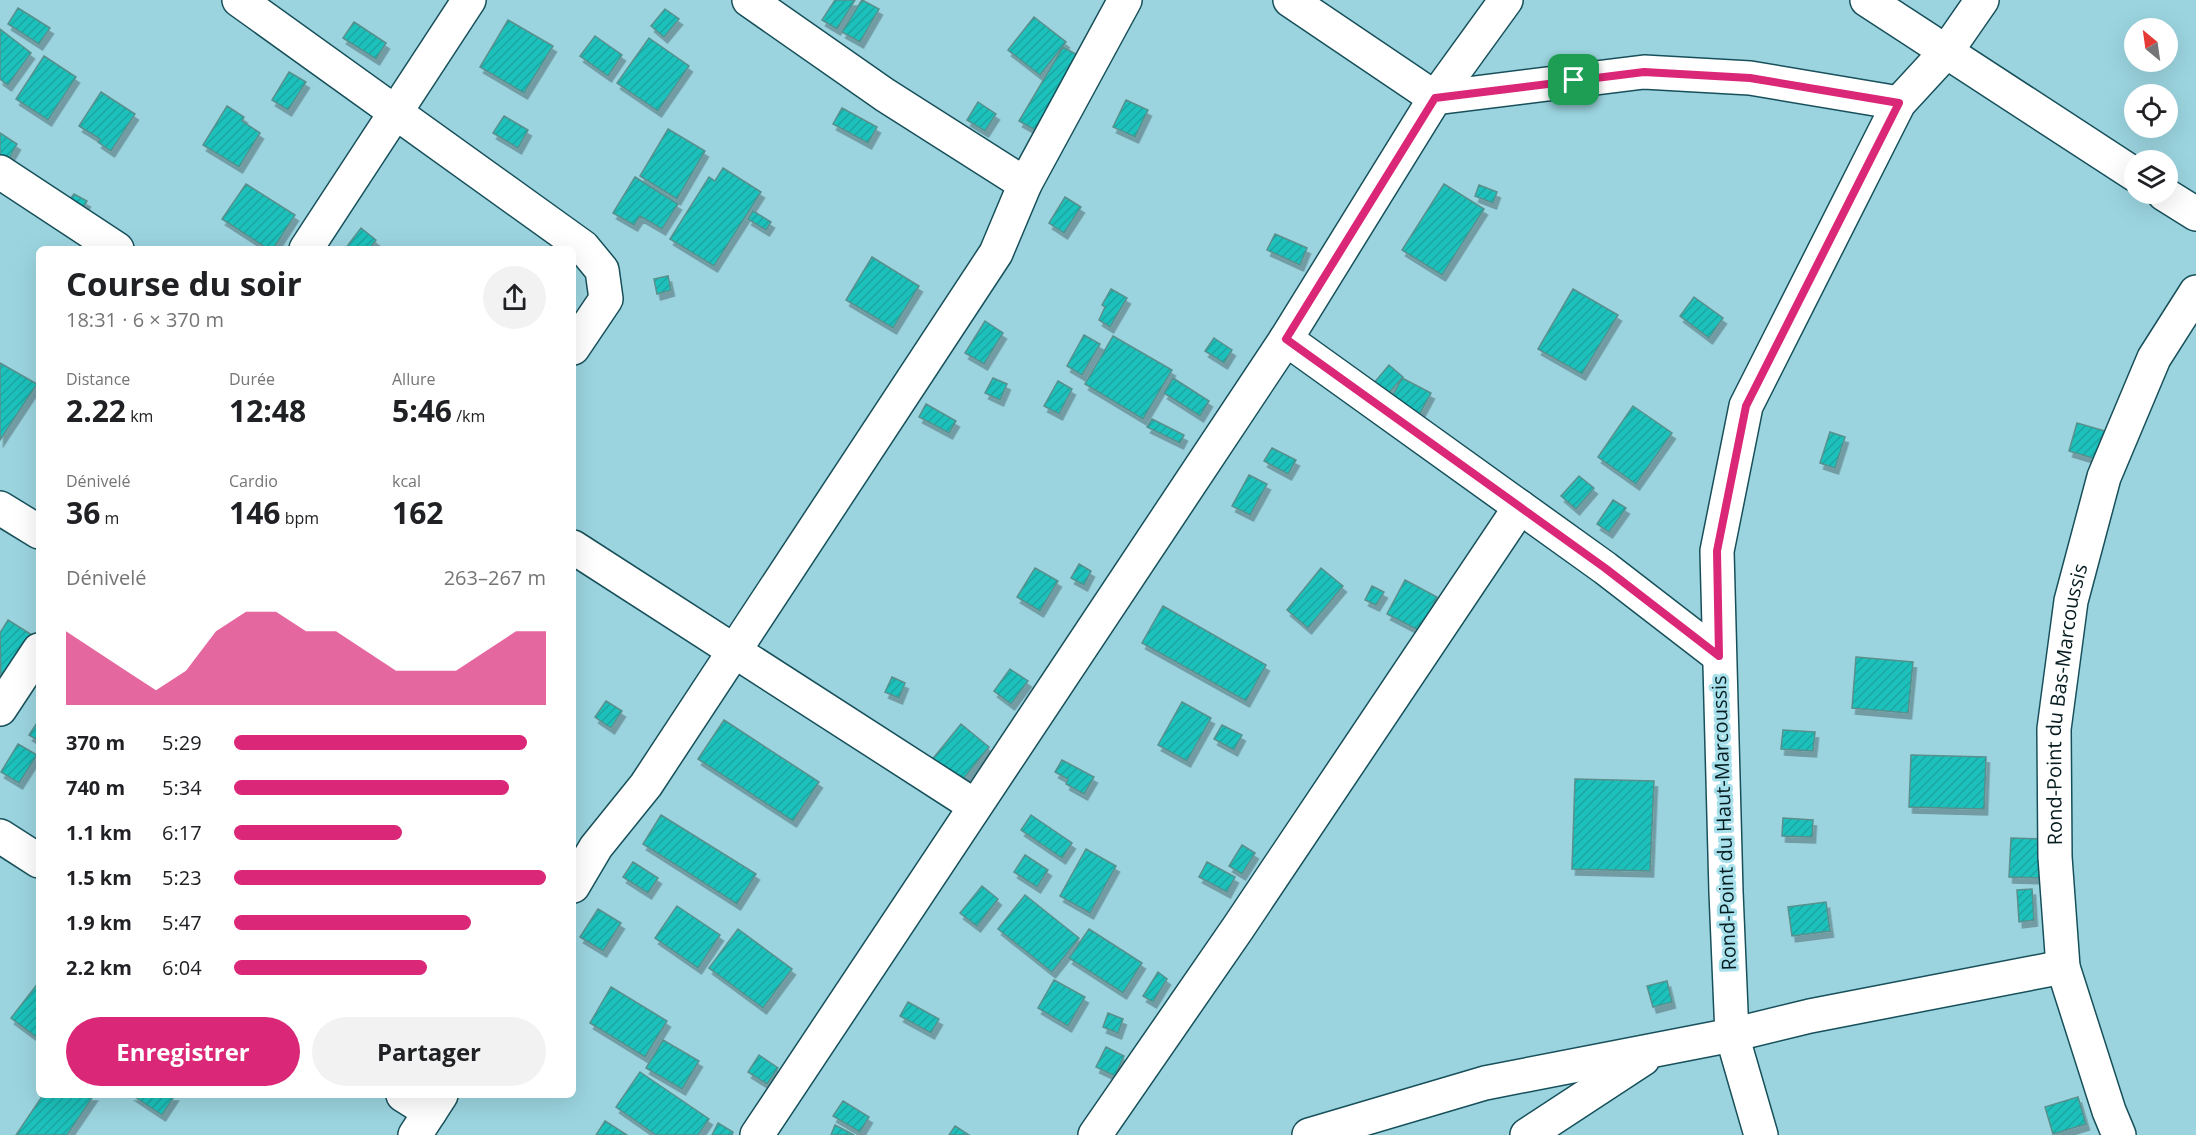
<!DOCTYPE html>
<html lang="fr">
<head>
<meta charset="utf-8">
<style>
  body { margin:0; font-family:"Open Sans",sans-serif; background:#f2f2f2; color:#202124; height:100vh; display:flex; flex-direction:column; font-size:22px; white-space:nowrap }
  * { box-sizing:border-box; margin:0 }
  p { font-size:20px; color:#757577 }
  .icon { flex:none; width:33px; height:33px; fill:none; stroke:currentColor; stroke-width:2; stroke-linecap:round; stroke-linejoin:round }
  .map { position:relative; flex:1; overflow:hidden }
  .details { position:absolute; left:36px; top:246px; width:540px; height:852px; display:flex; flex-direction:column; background:#fff; border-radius:9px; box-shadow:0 6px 24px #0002 }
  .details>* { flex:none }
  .needle { width:39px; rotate:331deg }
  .tools { position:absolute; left:2124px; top:18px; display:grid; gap:12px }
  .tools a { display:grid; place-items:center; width:54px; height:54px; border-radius:50%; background:#fff; box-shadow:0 6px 24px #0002; font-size:30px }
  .pin { position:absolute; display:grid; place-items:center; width:51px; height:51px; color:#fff; margin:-26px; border-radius:12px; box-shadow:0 3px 9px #0006 }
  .round { display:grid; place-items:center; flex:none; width:63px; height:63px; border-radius:32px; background:#f2f2f2 }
  .head { display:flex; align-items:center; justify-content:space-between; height:102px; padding:0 30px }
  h1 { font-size:33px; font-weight:700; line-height:45px }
  .figures { display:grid; grid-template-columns:repeat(3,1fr); gap:9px; height:102px; padding:6px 30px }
  .figures div { display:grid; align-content:center }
  .figures b { font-size:30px; font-weight:700 }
  .figures small { font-size:16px; font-weight:400 }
  .figures p { font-size:16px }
  .chart { height:168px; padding:12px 30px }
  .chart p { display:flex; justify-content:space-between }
  .chart svg { width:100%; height:108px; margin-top:6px; fill:#db2777; opacity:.7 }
  .primary-button { display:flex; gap:12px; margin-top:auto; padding:12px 30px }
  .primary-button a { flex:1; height:69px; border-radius:36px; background:#db2777; color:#fff; font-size:24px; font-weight:700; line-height:69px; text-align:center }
  .primary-button a+a { background:#f2f2f2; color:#202124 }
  ul { padding:0 30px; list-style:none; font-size:20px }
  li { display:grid; grid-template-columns:96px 72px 1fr; align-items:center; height:45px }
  li i { height:15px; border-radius:8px; background:#db2777 }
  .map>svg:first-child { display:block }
  .building { fill:url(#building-hatch); stroke:#58908d; stroke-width:1.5; filter:url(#shadow) }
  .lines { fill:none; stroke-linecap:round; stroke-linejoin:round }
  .minor-casing { stroke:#17505a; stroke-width:36 }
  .minor { stroke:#fff; stroke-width:33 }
  .route-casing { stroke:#fff; stroke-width:12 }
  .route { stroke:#db2777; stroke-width:8 }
  .labels { text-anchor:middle; stroke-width:6; stroke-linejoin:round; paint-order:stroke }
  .street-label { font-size:20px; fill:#051c20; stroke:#a8e1ec }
</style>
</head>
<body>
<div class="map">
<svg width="2196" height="1135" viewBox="0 0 2196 1135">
  <defs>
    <pattern id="building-hatch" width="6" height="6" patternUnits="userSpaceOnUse" patternTransform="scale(1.5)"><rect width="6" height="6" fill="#1ec1bc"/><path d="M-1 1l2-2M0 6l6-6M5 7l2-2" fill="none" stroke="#1aa5a1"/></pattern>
    <filter id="shadow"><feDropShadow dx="3.5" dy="6" stdDeviation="0" flood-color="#0004"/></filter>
  </defs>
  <rect width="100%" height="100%" fill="#9bd4df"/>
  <!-- building -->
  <path class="building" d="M 835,0 L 855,0 L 837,29 L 822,20 Z
    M 862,0 L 879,9 L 860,42 L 842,32 Z
    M 18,8 L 50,28 L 39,44 L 8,24 Z
    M 665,9 L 679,19 L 664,37 L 651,26 Z
    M 1034,17 L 1066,42 L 1040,75 L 1008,50 Z
    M 508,20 L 553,46 L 524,93 L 480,67 Z
    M 354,22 L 386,43 L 376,59 L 343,38 Z
    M 0,29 L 31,53 L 8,85 L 0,79 Z
    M 595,36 L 622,55 L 608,76 L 580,56 Z
    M 649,38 L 689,66 L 658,111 L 617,83 Z
    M 1063,47 L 1079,56 L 1035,130 L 1019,121 Z
    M 44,56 L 76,77 L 48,120 L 16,99 Z
    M 289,72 L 306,82 L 288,110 L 272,100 Z
    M 101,92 L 135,114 L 111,151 L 98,142 L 100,139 L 79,126 Z
    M 1126,100 L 1148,110 L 1135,137 L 1113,127 Z
    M 978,102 L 996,114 L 985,131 L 967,120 Z
    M 227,106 L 244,117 L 242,121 L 260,133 L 239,167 L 203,145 Z
    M 842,108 L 877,127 L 868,143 L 833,124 Z
    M 504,116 L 528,130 L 518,148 L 493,133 Z
    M 668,129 L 705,151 L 677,199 L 640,176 Z
    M 0,133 L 17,144 L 8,160 L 0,156 Z
    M 723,168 L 761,192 L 714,266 L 670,239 L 709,177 L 715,181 Z
    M 635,177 L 678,204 L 662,229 L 640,216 L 634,225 L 613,213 Z
    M 246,184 L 295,215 L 273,249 L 268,249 L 222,219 Z
    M 1444,184 L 1484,209 L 1442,275 L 1402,250 Z
    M 1479,185 L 1497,192 L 1493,203 L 1475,196 Z
    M 74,194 L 87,201 L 83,208 L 70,199 Z
    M 1065,197 L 1081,207 L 1064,233 L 1049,223 Z
    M 753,211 L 771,222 L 766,230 L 748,219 Z
    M 361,228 L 376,240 L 369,249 L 345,249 Z
    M 1275,234 L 1307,248 L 1300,265 L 1267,250 Z
    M 872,257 L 919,286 L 893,328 L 846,300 Z
    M 668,276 L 671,290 L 657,294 L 654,279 Z
    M 1111,289 L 1127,298 L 1110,327 L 1099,320 L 1105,307 L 1102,305 Z
    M 1573,289 L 1618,315 L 1582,374 L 1538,349 Z
    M 1694,297 L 1723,318 L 1709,338 L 1680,316 Z
    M 985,321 L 1003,333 L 984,364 L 965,353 Z
    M 1084,335 L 1100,344 L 1082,375 L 1067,366 Z
    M 1113,336 L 1172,370 L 1143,419 L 1085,384 Z
    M 1214,338 L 1232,350 L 1224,363 L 1205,351 Z
    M 0,363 L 37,384 L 0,440 Z
    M 1389,365 L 1403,377 L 1387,395 L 1374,383 Z
    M 993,378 L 1007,384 L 1000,400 L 985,393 Z
    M 1173,378 L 1209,401 L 1200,416 L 1164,393 Z
    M 1402,378 L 1431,393 L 1419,415 L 1390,401 Z
    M 1058,381 L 1072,389 L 1059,414 L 1044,406 Z
    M 926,404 L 956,421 L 949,433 L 919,417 Z
    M 1633,406 L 1672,433 L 1636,484 L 1598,457 Z
    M 1152,419 L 1184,435 L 1180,443 L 1147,427 Z
    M 2077,423 L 2105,431 L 2096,459 L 2069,451 Z
    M 1830,432 L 1845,437 L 1835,468 L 1820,463 Z
    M 1272,448 L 1296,460 L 1288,474 L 1264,461 Z
    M 1249,475 L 1267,484 L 1250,515 L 1232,506 Z
    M 1579,476 L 1594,488 L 1576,509 L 1561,496 Z
    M 1613,500 L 1626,508 L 1609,532 L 1597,524 Z
    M 1079,564 L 1091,571 L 1084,585 L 1071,578 Z
    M 1035,568 L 1058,581 L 1040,611 L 1017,597 Z
    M 1321,568 L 1343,586 L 1308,628 L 1287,610 Z
    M 1405,580 L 1437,597 L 1420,631 L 1387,614 Z
    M 1372,586 L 1384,592 L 1376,605 L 1365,600 Z
    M 1163,606 L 1266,665 L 1246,701 L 1142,643 Z
    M 8,620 L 32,635 L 1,684 L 0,633 Z
    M 1856,657 L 1913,662 L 1908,713 L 1852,708 Z
    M 1010,669 L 1028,681 L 1011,704 L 994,691 Z
    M 892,677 L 905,683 L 899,698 L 885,692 Z
    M 606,701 L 622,711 L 611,728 L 595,717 Z
    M 1182,702 L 1211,718 L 1187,761 L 1158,745 Z
    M 39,720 L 39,741 L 29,735 Z
    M 724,720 L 819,782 L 793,821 L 698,759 Z
    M 961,724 L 989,747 L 959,784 L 931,761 Z
    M 1222,725 L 1242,735 L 1234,750 L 1214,739 Z
    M 1783,730 L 1815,732 L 1813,751 L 1781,749 Z
    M 18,744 L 37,755 L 19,783 L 1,772 Z
    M 1911,755 L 1986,757 L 1984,809 L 1909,807 Z
    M 1062,760 L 1094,777 L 1084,794 L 1066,784 L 1068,779 L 1055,772 Z
    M 1575,779 L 1654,781 L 1650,871 L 1572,869 Z
    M 661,815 L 756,874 L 737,904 L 643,844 Z
    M 1031,815 L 1072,843 L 1062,858 L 1021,830 Z
    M 1783,818 L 1813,820 L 1812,837 L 1782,836 Z
    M 2011,838 L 2041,839 L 2040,878 L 2009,877 Z
    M 1242,845 L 1255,853 L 1242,874 L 1229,866 Z
    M 1086,849 L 1116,866 L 1090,913 L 1060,896 Z
    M 1025,855 L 1048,870 L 1037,887 L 1014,872 Z
    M 633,862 L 658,878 L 648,893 L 623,877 Z
    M 1207,862 L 1235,877 L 1227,892 L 1199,877 Z
    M 982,886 L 998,899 L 977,926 L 960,913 Z
    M 2032,889 L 2034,920 L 2019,922 L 2017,890 Z
    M 1025,895 L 1079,938 L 1052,972 L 998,929 Z
    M 1826,902 L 1830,931 L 1792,936 L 1788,907 Z
    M 677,906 L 720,935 L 698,968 L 655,938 Z
    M 598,909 L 621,923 L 603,951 L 580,937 Z
    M 738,929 L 792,969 L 763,1008 L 709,968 Z
    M 1089,929 L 1142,963 L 1123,993 L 1069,958 Z
    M 1158,972 L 1167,979 L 1153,1002 L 1143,996 Z
    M 1054,980 L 1085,997 L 1068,1026 L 1038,1008 Z
    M 1667,981 L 1672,1002 L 1653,1007 L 1647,986 Z
    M 39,982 L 39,1039 L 11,1018 Z
    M 611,987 L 667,1021 L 645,1057 L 590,1023 Z
    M 908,1002 L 939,1019 L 931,1033 L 900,1016 Z
    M 1108,1013 L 1123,1019 L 1118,1033 L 1103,1027 Z
    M 663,1040 L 699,1061 L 682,1089 L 646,1068 Z
    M 1106,1047 L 1124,1056 L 1115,1076 L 1096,1067 Z
    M 759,1055 L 778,1068 L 767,1084 L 748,1072 Z
    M 640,1072 L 709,1119 L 698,1135 L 656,1135 L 616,1107 Z
    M 43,1095 L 94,1095 L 67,1135 L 16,1135 Z
    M 132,1095 L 175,1095 L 162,1115 Z
    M 2078,1097 L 2086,1124 L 2053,1134 L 2045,1107 Z
    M 843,1101 L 869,1117 L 860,1132 L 833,1116 Z
    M 605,1121 L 627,1135 L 596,1135 Z
    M 718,1123 L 733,1132 L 732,1135 L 712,1135 Z
    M 835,1125 L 854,1135 L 831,1135 Z
    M 955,1126 L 969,1135 L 949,1135 Z"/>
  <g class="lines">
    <!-- minor casing -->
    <g class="minor-casing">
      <g id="minor">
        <path d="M 239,0 L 583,247 L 602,270 L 606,299 L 573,348"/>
        <path d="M 749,0 L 885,95 L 1025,184"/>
        <path d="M 1290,0 L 1435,98 L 1644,72 L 1750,78 L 1899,103"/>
        <path d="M 1867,0 L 2134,174"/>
        <path d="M 0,172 L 117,249"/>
        <path d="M 2164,194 L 2196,214"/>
        <path d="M 306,249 L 469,0"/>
        <path d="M 1286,339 L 1605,568 L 1719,656"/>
        <path d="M 0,508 L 39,532"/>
        <path d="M 573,547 L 975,806"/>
        <path d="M 0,709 L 39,650"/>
        <path d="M 0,836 L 39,861"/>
        <path d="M 573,886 L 596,847 L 646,785 L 996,253 L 1025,184 L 1125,0"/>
        <path d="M 403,1095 L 430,1112"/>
        <path d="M 415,1135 L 441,1095"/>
        <path d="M 757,1135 L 1286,339 L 1435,98 L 1506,0"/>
        <path d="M 1095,1135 L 1238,928 L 1520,507"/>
        <path d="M 1309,1135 L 1485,1083 L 1732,1035 L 1810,1016 L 2063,967"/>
        <path d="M 1527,1135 L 1643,1059"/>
        <path d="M 1761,1135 L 1732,1035 L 1726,892 L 1717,551 L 1746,406 L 1899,103 L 1946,52 L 1982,0"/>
        <path id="s1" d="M 2119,1135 L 2109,1111 L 2063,967 L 2055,857 L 2054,729 L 2071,601 L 2104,477 L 2154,358 L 2196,292"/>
      </g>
    </g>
    <!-- minor -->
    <use href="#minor" class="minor"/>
  </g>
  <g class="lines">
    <!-- route casing -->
    <g class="route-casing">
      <path id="route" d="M 1644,72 L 1750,78 L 1899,103 L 1746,406 L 1717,551 L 1719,656 L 1605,568 L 1286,339 L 1435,98 Z"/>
    </g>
    <!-- route -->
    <use href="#route" class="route"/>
  </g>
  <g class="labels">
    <!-- street labels -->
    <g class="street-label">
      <text dy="7" stroke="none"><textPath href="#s1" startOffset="441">Rond-Point du Bas-Marcoussis</textPath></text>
      <text transform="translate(1724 823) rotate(-92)" y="7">Rond-Point du Haut-Marcoussis</text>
    </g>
  </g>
</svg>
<div class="tools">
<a><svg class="needle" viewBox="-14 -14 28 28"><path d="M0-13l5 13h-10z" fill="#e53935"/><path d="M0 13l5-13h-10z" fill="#757577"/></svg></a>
<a><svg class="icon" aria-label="locate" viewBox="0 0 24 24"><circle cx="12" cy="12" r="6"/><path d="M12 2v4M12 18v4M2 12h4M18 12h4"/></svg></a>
<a><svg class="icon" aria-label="layers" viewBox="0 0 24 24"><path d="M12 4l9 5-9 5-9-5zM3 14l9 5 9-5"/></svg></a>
</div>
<div class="pin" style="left:1574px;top:80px;background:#1e9e55"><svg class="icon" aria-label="arrive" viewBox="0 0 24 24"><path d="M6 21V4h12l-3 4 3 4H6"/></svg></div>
<section class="details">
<div class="head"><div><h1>Course du soir</h1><p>18:31 · 6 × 370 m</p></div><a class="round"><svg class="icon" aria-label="share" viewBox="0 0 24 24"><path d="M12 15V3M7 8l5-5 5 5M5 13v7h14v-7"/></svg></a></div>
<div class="figures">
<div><p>Distance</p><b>2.22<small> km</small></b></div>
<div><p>Durée</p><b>12:48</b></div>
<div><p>Allure</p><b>5:46<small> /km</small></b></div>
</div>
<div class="figures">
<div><p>Dénivelé</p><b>36<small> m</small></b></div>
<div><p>Cardio</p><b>146<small> bpm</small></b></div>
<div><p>kcal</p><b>162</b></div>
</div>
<div class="chart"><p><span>Dénivelé</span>263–267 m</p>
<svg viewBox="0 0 160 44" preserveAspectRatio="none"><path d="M0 44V14L10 22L20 30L30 38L40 30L50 14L60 6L70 6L80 14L90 14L100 22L110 30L120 30L130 30L140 22L150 14L160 14V44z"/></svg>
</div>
<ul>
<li><b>370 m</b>5:29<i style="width:94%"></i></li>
<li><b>740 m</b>5:34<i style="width:88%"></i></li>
<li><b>1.1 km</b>6:17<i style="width:54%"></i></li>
<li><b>1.5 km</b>5:23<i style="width:100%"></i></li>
<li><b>1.9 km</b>5:47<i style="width:76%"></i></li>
<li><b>2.2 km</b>6:04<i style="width:62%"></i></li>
</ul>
<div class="primary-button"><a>Enregistrer</a><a>Partager</a></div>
</section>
</div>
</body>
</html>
